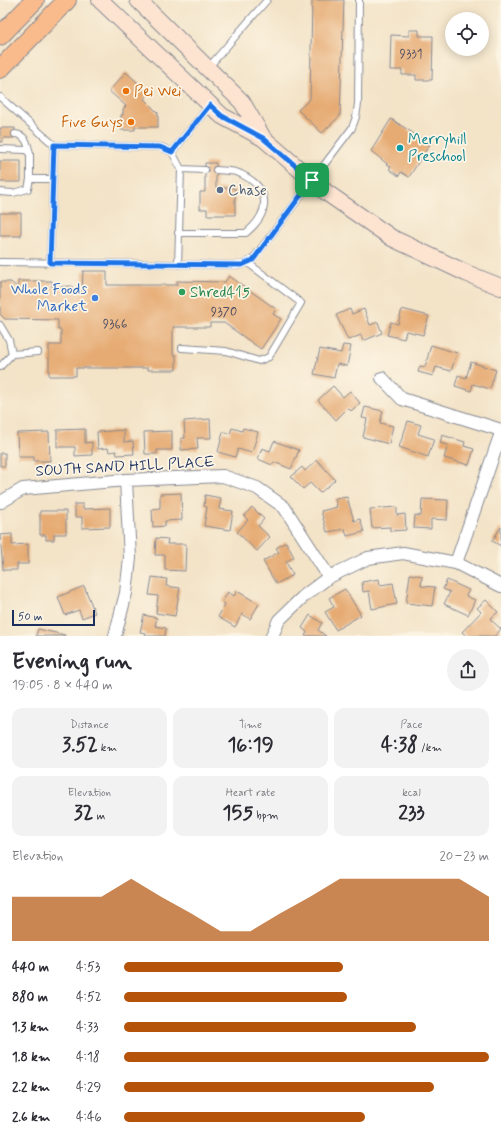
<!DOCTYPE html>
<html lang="en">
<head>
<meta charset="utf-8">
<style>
  body { margin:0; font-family:Mynerve,sans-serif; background:#f2f2f3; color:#2b2b33; height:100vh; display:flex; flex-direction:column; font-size:15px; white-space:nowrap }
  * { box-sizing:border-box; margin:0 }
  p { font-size:13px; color:#7c7c81 }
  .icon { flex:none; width:22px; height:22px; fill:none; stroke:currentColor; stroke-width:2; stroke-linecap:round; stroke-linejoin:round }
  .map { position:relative; height:636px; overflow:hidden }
  .panel { display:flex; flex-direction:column; background:#fff; flex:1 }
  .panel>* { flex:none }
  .buttons { position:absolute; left:445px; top:12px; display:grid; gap:8px }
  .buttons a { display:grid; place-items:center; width:44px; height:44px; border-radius:50%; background:#fff; box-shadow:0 2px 10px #0003; font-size:20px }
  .scale { position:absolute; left:12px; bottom:10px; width:83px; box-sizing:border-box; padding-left:4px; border:2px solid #1b2f5e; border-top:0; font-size:11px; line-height:14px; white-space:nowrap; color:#1b2f5e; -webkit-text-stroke:3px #fcf5e5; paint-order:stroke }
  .pin { position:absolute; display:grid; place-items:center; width:34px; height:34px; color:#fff; margin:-17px; border-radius:8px; box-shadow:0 2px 6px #0006 }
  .round { display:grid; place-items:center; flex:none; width:42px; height:42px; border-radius:21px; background:#f2f2f3 }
  .summary { display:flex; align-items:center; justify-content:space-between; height:68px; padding:0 12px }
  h1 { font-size:22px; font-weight:800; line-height:30px }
  .metrics { display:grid; grid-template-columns:repeat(3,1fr); gap:6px; height:68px; padding:4px 12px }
  .metrics div { display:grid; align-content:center; border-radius:10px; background:#f2f2f3; text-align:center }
  .metrics b { font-size:20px; font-weight:800 }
  .metrics small { font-size:11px; font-weight:400 }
  .metrics p { font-size:11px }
  .chart { height:112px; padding:8px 12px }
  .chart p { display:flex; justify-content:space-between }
  .chart svg { width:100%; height:72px; margin-top:4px; fill:#b45309; opacity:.7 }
  ul { padding:0 12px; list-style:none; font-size:13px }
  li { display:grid; grid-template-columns:64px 48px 1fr; align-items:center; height:30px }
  li i { height:10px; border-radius:5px; background:#b45309 }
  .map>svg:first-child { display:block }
  .building { fill:#e6ab73 }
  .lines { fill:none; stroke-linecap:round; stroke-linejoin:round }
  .service-casing { stroke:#878992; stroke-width:8 }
  .minor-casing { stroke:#878992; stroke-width:14 }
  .secondary-casing { stroke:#878992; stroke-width:18 }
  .primary-casing { stroke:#878992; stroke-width:20 }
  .service { stroke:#fff; stroke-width:6 }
  .minor { stroke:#fff; stroke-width:12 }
  .secondary { stroke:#fde4d1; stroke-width:16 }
  .primary { stroke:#fabb8c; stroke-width:18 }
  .route-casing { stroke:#fff; stroke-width:8 }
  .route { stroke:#1a73e8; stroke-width:5 }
  .food-dot { fill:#e8710a; stroke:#fcf5e5; stroke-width:1.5 }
  .culture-dot { fill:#0f9aa8; stroke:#fcf5e5; stroke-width:1.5 }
  .service-dot { fill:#5c6f8a; stroke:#fcf5e5; stroke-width:1.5 }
  .leisure-dot { fill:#2e9e5b; stroke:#fcf5e5; stroke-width:1.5 }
  .shop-dot { fill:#3f7fe0; stroke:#fcf5e5; stroke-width:1.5 }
  .labels { text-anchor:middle; stroke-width:3.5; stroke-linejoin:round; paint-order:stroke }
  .number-label { font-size:13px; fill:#4e4e63 }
  .food-label { font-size:15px; fill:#c56008; stroke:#fcf5e5; text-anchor:start }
  .culture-label { font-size:15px; fill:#0d838f; stroke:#fcf5e5; text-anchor:start }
  .service-label { font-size:15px; fill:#4e5e75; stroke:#fcf5e5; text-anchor:start }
  .shop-label { font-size:15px; fill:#366cbe; stroke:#fcf5e5; text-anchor:end }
  .leisure-label { font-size:15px; fill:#27864d; stroke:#fcf5e5; text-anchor:start }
  .street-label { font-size:15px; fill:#1b2f5e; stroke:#fcf5e5 }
</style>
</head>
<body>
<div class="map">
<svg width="501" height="636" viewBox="0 0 501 636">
  <rect width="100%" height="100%" fill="#fcf5e5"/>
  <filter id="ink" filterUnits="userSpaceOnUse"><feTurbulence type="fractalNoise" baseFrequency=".025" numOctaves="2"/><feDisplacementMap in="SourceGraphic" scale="8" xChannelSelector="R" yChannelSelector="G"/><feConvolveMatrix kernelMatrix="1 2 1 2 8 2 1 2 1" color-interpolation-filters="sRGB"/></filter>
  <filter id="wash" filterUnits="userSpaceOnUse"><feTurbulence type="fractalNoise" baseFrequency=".012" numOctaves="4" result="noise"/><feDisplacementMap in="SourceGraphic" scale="16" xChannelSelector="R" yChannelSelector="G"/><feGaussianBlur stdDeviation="0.9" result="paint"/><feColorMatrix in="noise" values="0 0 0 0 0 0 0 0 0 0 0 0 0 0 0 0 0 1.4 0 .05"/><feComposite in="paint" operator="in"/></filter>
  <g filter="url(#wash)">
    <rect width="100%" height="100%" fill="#f3e3c7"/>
    <g id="blocks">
      <!-- building -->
      <path class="building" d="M 312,0 L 344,0 L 340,116 L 322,133 L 298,110 L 310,99 Z
        M 409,30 L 419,30 L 419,36 L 433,36 L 432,80 L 416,80 L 416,75 L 402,75 L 402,70 L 390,70 L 391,35 L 409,36 Z
        M 126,72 L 149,93 L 144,99 L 158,113 L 158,127 L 135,127 L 135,130 L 121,130 L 121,115 L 123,115 L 123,109 L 126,106 L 109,91 Z
        M 391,119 L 430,144 L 409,177 L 401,172 L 399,176 L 389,169 L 391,167 L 371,151 Z
        M 0,128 L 15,128 L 14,138 L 3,138 L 3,142 L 0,142 Z
        M 0,161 L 21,161 L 21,182 L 0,182 Z
        M 205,163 L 216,163 L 216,188 L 235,188 L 235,215 L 207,215 L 207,209 L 200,209 L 200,192 L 205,192 Z
        M 0,213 L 21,213 L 21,236 L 0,236 Z
        M 83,271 L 107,271 L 107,285 L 177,285 L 177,281 L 225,282 L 229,276 L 276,309 L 273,314 L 281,319 L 261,349 L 224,323 L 210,323 L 210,327 L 173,327 L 173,355 L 176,355 L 176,370 L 148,370 L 148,368 L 76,368 L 76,376 L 49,376 L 49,345 L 61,345 L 61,330 L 58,330 L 58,320 L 5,319 L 0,314 L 0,282 L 11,282 L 18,288 L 18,281 L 52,281 L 52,287 L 72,286 L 72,292 L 82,292 Z
        M 350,309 L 352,314 L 364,309 L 370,325 L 378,322 L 382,333 L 363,341 L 361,335 L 348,340 L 336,315 Z
        M 402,309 L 429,316 L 423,335 L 406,331 L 404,339 L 387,335 L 391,322 L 398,324 Z
        M 343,345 L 351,346 L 347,366 L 337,364 L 334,378 L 314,374 L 320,349 L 341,353 Z
        M 431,345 L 457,353 L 451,371 L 436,367 L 433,376 L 418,372 L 420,366 L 425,367 Z
        M 471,362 L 496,370 L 490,389 L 473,384 L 471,391 L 455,386 L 458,375 L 466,378 Z
        M 333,386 L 343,397 L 350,391 L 360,403 L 351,411 L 348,408 L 336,420 L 318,400 Z
        M 365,407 L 383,411 L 380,423 L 393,426 L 389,444 L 363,437 L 367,419 L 362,418 Z
        M 210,419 L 211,438 L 197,438 L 198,449 L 181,450 L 181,438 L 185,438 L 184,421 Z
        M 408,421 L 421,425 L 418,434 L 434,439 L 428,457 L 399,447 Z
        M 232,428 L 242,431 L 243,428 L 258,432 L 252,453 L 238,449 L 235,457 L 218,452 L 223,432 L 230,434 Z
        M 85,429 L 85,443 L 92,442 L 92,455 L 75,456 L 75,447 L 57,447 L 57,430 Z
        M 124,430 L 124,442 L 133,441 L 134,454 L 117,455 L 116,451 L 109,452 L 108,448 L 98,449 L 97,432 Z
        M 172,431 L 172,450 L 157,450 L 157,454 L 145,454 L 144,432 Z
        M 49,432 L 50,461 L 34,461 L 34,457 L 18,457 L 17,433 Z
        M 442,435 L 465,442 L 464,446 L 474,449 L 469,465 L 444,458 L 448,445 L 440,443 Z
        M 274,441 L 299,450 L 291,469 L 274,462 L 272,465 L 258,459 L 262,448 L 270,451 Z
        M 0,453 L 5,453 L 5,466 L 0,466 Z
        M 317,460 L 335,480 L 320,493 L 310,483 L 303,489 L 291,477 L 302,467 L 305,471 Z
        M 181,493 L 182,520 L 165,521 L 165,526 L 153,527 L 152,509 L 160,508 L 160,494 Z
        M 205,495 L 221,498 L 219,509 L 233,511 L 230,530 L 204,526 L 207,507 L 204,506 Z
        M 347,497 L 354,521 L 360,519 L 364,532 L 347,536 L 345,529 L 327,532 L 321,511 L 337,507 L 335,499 Z
        M 422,499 L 448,500 L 447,520 L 431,519 L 431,529 L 414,528 L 415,515 L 421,516 Z
        M 75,504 L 83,504 L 83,509 L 110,508 L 110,527 L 82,528 L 82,517 L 75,517 Z
        M 252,507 L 264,519 L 258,526 L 270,537 L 257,551 L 237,532 L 248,520 L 244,516 Z
        M 397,507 L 397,515 L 405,514 L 406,530 L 390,531 L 390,527 L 372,528 L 370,509 Z
        M 40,511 L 66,511 L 66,534 L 54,534 L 54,540 L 46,540 L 46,535 L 40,535 Z
        M 501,527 L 501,546 L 492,541 Z
        M 12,534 L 12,545 L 28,544 L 28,564 L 17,564 L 17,570 L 3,570 L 0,535 Z
        M 156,538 L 168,539 L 167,544 L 186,544 L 185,571 L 165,570 L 165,555 L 155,555 Z
        M 286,542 L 294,557 L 286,562 L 293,575 L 276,584 L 263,561 L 279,552 L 276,548 Z
        M 410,574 L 422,576 L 421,586 L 435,587 L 432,606 L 406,603 Z
        M 152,577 L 167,579 L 166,586 L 180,588 L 175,616 L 156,613 L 158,596 L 149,595 Z
        M 379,579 L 380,585 L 393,583 L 397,604 L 372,609 L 369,591 L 363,592 L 362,582 Z
        M 447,580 L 469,590 L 466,596 L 475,600 L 468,615 L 444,604 L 450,592 L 443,589 Z
        M 84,586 L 95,613 L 82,618 L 79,610 L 65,615 L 58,597 Z
        M 345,589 L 361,615 L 336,630 L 325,612 L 334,607 L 329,598 Z
        M 237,591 L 259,604 L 250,619 L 242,614 L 235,627 L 218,617 L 225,604 L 222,602 L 228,592 L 234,596 Z
        M 486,600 L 498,612 L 490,619 L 501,629 L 495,636 L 467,636 L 462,632 L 481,612 L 477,608 Z
        M 144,615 L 157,618 L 155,626 L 166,628 L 165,636 L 145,636 L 146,633 L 140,632 Z
        M 310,615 L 322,623 L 318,630 L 326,636 L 305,636 L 307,632 L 302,628 Z
        M 38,629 L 65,635 L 65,636 L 36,636 Z"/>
    </g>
  </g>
  <g filter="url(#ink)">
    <use href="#blocks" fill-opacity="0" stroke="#878992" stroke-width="1"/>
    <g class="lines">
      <!-- service casing -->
      <g class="service-casing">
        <path id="service" d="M 208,68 L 267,0
          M 0,97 L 54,145 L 50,263
          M 15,134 C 26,135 28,144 30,154
          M 54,145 L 161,147 L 172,152
          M 0,149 L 26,150 L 30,154 L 30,179 L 53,179
          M 181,169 L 205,170
          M 0,192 L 13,193 L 28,189 L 30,179
          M 178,233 L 246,233 C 271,212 271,189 241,174 C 234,170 223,171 216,170
          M 0,262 L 242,265 L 253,259 L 352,128 L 356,117 L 358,104 L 359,0
          M 178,265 L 181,169 L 172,152 L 210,105
          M 0,325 L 9,340 L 12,354
          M 182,348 L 226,351 L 259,361 L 269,357 L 301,303 L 248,263
          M 0,367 L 12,354 L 38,352"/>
      </g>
      <!-- minor casing -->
      <g class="minor-casing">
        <path id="minor" d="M 382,378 L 402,399 L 501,430
          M 1,502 L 23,489 L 126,480 L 223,476 L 257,488 L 284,507 L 329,577
          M 456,563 L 501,433
          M 115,636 L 126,593 L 130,558 L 126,480
          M 272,636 L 279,620 L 305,595 L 329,577 L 368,558 L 403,553 L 456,563 L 501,586"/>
      </g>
      <!-- secondary casing -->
      <g class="secondary-casing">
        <path id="secondary" d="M 100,0 L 222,116 L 263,138 L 327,193 L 392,238 L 466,273 L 501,287
          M 138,0 L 242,102 L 263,138"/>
      </g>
      <!-- primary casing -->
      <g class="primary-casing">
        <path id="primary" d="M 0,36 L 35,0
          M 0,69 L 67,0"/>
      </g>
      <!-- service -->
      <use href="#service" class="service"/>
      <!-- minor -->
      <use href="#minor" class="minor"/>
      <!-- secondary -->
      <use href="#secondary" class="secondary"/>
      <!-- primary -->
      <use href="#primary" class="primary"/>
    </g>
  </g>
  <g class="lines" filter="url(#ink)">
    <!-- route casing -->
    <g class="route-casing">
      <path id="route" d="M 210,105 L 222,116 L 263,138 L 312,180 L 253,260 L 242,265 L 50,263 L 54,145 L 160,147 L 172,152 Z"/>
    </g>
    <!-- route -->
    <use href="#route" class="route"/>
  </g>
  <!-- markers -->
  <g class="food-dot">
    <circle cx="126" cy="91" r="4"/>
    <circle cx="131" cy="122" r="4"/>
  </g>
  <circle class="culture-dot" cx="400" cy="148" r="4"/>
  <circle class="service-dot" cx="220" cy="190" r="4"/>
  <circle class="leisure-dot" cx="182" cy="292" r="4"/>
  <circle class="shop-dot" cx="95" cy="298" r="4"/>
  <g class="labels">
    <!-- number labels -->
    <g class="number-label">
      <text x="411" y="58">9331</text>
      <text x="224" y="316">9370</text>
      <text x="115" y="328">9366</text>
    </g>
    <!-- food labels -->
    <g class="food-label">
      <text x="134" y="96">Pei Wei</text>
      <text x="123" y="127" text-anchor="end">Five Guys</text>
    </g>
    <!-- culture labels -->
    <g class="culture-label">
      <text x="408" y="144">Merryhill<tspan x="408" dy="17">Preschool</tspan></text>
    </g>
    <!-- service labels -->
    <g class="service-label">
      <text x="228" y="195">Chase</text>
    </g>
    <!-- shop labels -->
    <g class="shop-label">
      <text x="87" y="294">Whole Foods<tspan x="87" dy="17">Market</tspan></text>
    </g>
    <!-- leisure labels -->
    <g class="leisure-label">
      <text x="190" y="297">Shred415</text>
    </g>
    <!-- street labels -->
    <g class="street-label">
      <text transform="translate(125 466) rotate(-3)" y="5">SOUTH SAND HILL PLACE</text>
    </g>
  </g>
</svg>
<div class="buttons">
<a><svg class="icon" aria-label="locate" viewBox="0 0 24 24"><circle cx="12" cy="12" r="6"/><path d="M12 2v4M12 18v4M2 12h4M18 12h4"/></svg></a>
</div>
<div class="scale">50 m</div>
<div class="pin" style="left:312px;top:180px;background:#1e9e55"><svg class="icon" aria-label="arrive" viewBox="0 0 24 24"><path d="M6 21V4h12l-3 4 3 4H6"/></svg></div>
</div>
<section class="panel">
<div class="summary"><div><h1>Evening run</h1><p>19:05 · 8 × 440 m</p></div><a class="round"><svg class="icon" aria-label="share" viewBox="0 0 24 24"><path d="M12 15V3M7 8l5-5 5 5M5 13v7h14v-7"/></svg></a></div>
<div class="metrics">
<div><p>Distance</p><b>3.52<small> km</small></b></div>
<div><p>Time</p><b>16:19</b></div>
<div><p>Pace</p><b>4:38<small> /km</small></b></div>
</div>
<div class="metrics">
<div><p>Elevation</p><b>32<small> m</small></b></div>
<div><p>Heart rate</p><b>155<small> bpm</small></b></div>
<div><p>kcal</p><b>233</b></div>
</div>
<div class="chart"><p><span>Elevation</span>20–23 m</p>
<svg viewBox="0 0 160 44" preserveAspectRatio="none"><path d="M0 44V17L10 17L20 17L30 17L40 6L50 17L60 27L70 38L80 38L90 27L100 17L110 6L120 6L130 6L140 6L150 6L160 17V44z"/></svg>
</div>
<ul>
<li><b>440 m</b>4:53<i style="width:60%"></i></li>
<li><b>880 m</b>4:52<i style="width:61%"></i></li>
<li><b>1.3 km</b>4:33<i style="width:80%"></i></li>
<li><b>1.8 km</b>4:18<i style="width:100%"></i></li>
<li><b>2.2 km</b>4:29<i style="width:85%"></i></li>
<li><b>2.6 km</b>4:46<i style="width:66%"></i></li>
</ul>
</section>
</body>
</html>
